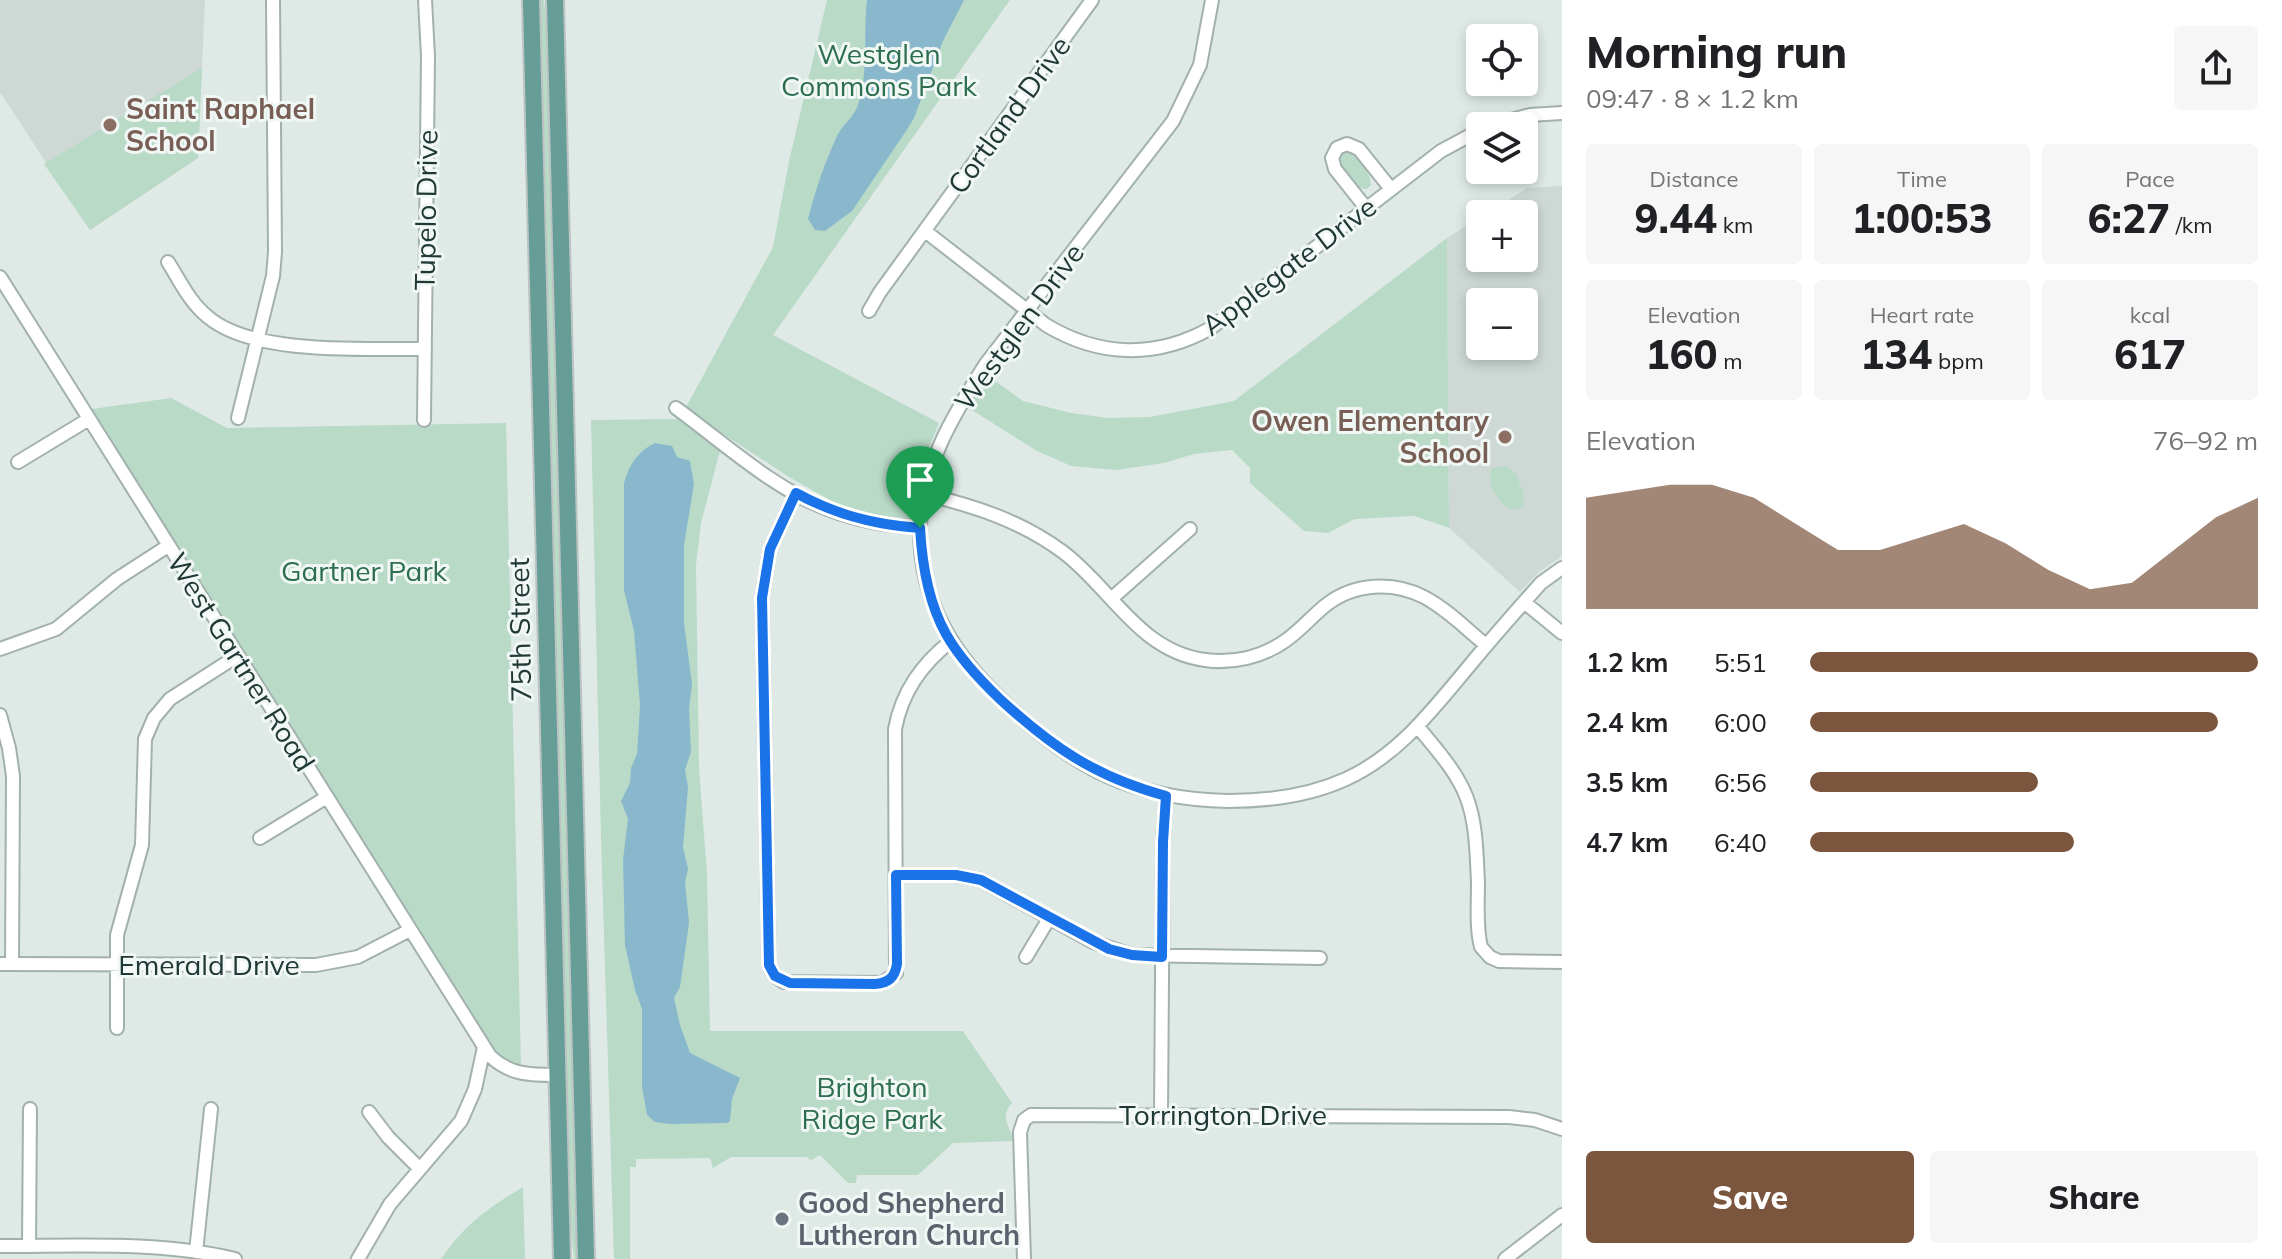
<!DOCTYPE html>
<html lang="en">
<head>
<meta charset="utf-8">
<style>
  body { margin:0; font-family:Mulish,sans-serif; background:#f6f6f6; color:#202124; height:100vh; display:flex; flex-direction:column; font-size:30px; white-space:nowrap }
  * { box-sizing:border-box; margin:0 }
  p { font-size:26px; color:#757577 }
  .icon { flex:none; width:44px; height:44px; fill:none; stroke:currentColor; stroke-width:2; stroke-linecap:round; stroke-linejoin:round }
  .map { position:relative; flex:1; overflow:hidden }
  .side { display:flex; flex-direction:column; background:#fff; width:720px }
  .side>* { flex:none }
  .buttons { position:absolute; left:1466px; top:24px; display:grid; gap:16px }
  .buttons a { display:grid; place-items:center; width:72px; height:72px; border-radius:8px; background:#fff; box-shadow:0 4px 12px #0003; font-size:40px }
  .pin { position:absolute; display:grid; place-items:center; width:68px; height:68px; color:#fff; margin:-82px -34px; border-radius:50% 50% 50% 0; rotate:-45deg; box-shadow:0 0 8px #0007 }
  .pin .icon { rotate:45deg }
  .round { display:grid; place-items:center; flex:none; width:84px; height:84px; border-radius:8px; background:#f6f6f6 }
  .head { display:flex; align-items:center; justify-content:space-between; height:136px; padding:0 24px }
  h1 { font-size:44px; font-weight:800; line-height:60px }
  .stats { display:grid; grid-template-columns:repeat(3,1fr); gap:12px; height:136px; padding:8px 24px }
  .stats div { display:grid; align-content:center; border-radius:8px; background:#f6f6f6; text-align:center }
  .stats b { font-size:40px; font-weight:800 }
  .stats small { font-size:22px; font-weight:400 }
  .stats p { font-size:22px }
  .chart { height:224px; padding:16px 24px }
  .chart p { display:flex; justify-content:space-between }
  .chart svg { width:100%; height:144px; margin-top:8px; fill:#7b553d; opacity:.7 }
  .cta { display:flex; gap:16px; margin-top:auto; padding:16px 24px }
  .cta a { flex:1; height:92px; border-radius:8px; background:#7b553d; color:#fff; font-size:32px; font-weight:800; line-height:92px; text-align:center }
  .cta a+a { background:#f6f6f6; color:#202124 }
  ul { padding:0 24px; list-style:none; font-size:26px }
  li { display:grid; grid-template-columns:128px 96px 1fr; align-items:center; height:60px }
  li i { height:20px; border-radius:10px; background:#7b553d }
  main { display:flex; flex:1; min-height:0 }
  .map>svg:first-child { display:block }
  .built { fill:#ced9d6; fill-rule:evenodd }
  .green { fill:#b9dac7 }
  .water { fill:#89b8cd }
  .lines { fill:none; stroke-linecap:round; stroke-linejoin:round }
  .minor-casing { stroke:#a2b1ae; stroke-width:16 }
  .major-casing { stroke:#bcc4c3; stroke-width:20 }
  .minor { stroke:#fff; stroke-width:12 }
  .major { stroke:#669d97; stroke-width:16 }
  .route-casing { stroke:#fff; stroke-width:16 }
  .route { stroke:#1a73e8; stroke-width:10 }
  .education-dot { fill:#8d6e63; stroke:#f0f7f4; stroke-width:3 }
  .worship-dot { fill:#6b7280; stroke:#f0f7f4; stroke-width:3 }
  .labels { text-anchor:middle; stroke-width:6; stroke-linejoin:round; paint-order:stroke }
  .park-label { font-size:28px; fill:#2d6e50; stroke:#f0f7f4 }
  .education-label { font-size:28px; font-weight:bold; fill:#785e54; stroke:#f0f7f4; text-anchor:start }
  .street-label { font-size:28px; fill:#213936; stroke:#f0f7f4 }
  .worship-label { font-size:28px; font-weight:bold; fill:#5b616d; stroke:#f0f7f4; text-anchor:start }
</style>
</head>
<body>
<main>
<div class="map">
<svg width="1562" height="1259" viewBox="0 0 1562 1259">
  <rect width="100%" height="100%" fill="#dfeae7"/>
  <!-- built -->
  <path class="built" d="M 2,0 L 205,0 L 198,158 L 90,230 L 0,92 L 0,1 Z
    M 1562,186 L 1562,556 L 1539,572 L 1520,592 L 1449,528 L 1447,238 L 1480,217 L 1480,258 L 1524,258 L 1524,214 L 1486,214 L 1527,188 ZM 1480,302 L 1524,302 L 1524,346 L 1480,346 Z"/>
  <!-- green -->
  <path class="green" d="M 536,0 L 544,0 L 552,88 L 580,1259 L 574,1259 L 564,1155 Z
    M 827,0 L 1010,0 L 773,335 L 939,423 L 919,472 L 910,522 L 881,519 L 846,509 L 789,477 L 685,409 L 773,247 L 789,161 Z
    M 202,68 L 198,158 L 90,230 L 44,164 Z
    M 1345,152 C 1357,153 1371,173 1371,185 L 1367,189 L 1357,188 L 1339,165 L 1338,158 Z
    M 1447,238 L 1449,528 L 1415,516 L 1355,519 L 1328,533 L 1304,531 L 1250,483 L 1250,468 L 1232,450 L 1194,454 L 1164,463 L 1116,470 L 1071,466 L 1037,451 L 967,407 L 987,375 L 1023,401 L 1071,413 L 1108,418 L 1150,417 L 1234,401 Z
    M 171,398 L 227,428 L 506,423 L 521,1067 L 510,1065 L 497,1054 L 92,409 Z
    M 678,419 L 720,451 L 701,523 L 696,565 L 699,768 L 707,874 L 710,1031 L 963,1031 L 1012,1103 C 999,1117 1010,1127 1014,1141 L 953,1143 L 918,1175 L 857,1175 L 856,1183 L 848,1183 L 820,1155 L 811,1160 L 806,1157 L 731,1157 L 713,1168 L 710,1158 L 636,1159 L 636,1167 L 630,1167 L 630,1259 L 614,1259 L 601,838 L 591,420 Z
    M 1505,465 L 1518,475 L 1520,487 L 1523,487 L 1524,507 L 1511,510 C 1497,500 1486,486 1491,469 Z
    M 523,1187 L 525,1259 L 441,1259 C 465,1224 487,1209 523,1187 Z"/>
  <!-- water -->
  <path class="water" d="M 867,0 L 964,0 L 943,41 L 914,118 L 906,131 L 852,211 L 825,231 L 815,230 L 808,219 C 815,191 825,162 837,136 C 842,125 854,117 858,105 C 869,71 863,35 867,0 Z
    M 655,443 L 672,446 L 677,457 L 690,461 L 694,484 L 684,545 L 684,623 L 692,684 L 689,709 L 691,752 L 685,770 L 688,787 L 683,847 L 688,869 L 685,882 L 689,923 L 680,987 L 674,998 L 680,1025 L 690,1053 L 740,1078 L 732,1099 L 730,1121 L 727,1123 L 670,1124 L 655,1122 L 647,1115 L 642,1087 L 642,1009 L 635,990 L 625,945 L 623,860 L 628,819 L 621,801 L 630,783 L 631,768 L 637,754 L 640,705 L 634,631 L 624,590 L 624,483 C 629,465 638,451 655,443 Z"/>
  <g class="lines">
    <!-- minor casing -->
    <g class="minor-casing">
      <path id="minor" d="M 1212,0 L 1200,65 L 1173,121 L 985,365 C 954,414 922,466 920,526 C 919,602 953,655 1007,705 C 1075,769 1133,799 1228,801 C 1269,801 1309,796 1346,779 C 1399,755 1433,709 1470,665 C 1493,637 1517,610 1541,583 L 1562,568
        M 1489,126 L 1530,115 L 1562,113
        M 1366,208 L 1335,169 L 1332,158 L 1337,148 L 1347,144 L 1359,149 L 1391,189
        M 925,231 L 1046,325 C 1099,357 1156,359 1211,328 L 1441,151 L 1480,130
        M 168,262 C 180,281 190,303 208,317 C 254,356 367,348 425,349
        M 0,277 L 490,1056 C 510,1075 530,1075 557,1075
        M 869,311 L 880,292 L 1092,0
        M 676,408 C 724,443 773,489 830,510 C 859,521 889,526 920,528
        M 238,418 L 273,276 L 275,252 L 273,0
        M 424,420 L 428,56 L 425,0
        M 18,462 L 89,419
        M 796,493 L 770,549 L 762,598 L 769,965 L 775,976 L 784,982 L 882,983 L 896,973 L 895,729 C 902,692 921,665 951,641
        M 924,494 C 975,506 1021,521 1063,552 C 1112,589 1139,651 1205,660 C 1233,664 1262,657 1285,641 C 1301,630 1312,616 1326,605 C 1354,583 1393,581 1424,597 C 1447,609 1466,629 1486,645
        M 1111,599 L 1190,529
        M 1524,602 L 1562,633
        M 0,649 L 56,629 L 117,579 L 168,546
        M 0,715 L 9,748 L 13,776 L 12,964
        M 1417,726 C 1471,789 1475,801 1478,884 C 1478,904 1476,928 1481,947 L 1490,957 L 1499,961 L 1562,962
        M 260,838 L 327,797
        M 896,875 L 956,875 L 981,880 L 1093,942 L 1132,955 L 1320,958
        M 1026,957 L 1050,917
        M 0,964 L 316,965 L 358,957 L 410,930
        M 117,1028 L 117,935 L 142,845 L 145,739 L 154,718 L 170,699 L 237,656
        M 369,1112 L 388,1137 L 420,1169
        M 1161,1115 L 1163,842 L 1166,796
        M 0,1246 C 78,1246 159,1241 235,1259
        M 29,1246 L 30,1109
        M 196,1252 L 211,1109
        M 358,1259 L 390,1204 L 461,1121 L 475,1089 L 484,1047
        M 1024,1259 L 1020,1132 L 1024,1120 L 1031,1115 L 1509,1117 L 1535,1120 L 1562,1129
        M 1505,1259 L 1562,1215"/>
    </g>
    <!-- major casing -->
    <g class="major-casing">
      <path id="major" d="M 531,0 L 562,1259
        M 555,0 L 586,1259"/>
    </g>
    <!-- minor -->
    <use href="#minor" class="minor"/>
    <!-- major -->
    <use href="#major" class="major"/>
  </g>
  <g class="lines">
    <!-- route casing -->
    <g class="route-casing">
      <path id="route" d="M 796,493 C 836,515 875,525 920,528 C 922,564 928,602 946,634 C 960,659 980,680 1000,699 C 1053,748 1096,777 1166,796 L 1163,842 L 1162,957 L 1132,955 L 1109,949 L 981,880 L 956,875 L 896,875 L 897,964 C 895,977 889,983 875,984 L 790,983 L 775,976 L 769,965 L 762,598 L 770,549 Z"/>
    </g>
    <!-- route -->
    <use href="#route" class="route"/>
  </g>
  <!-- markers -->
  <g class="education-dot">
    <circle cx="110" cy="125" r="8"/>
    <circle cx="1505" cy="437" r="8"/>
  </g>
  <circle class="worship-dot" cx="782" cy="1219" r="8"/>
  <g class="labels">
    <!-- park labels -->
    <g class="park-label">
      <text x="879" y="64">Westglen<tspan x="879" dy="32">Commons Park</tspan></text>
      <text x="364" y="581">Gartner Park</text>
      <text x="872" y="1097">Brighton<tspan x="872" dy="32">Ridge Park</tspan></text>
    </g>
    <!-- education labels -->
    <g class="education-label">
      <text x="126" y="119">Saint Raphael<tspan x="126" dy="32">School</tspan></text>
      <text x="1489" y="431" text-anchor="end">Owen Elementary<tspan x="1489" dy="32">School</tspan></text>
    </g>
    <!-- street labels -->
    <g class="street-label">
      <text transform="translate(1009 115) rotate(-54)" y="10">Cortland Drive</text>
      <text transform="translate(426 210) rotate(-89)" y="10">Tupelo Drive</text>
      <text transform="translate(1289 266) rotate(-37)" y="10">Applegate Drive</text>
      <text transform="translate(1019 327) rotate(-54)" y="10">Westglen Drive</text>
      <text transform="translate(520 630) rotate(-91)" y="10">75th Street</text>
      <text transform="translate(241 662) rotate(58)" y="10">West Gartner Road</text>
      <text x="209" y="975">Emerald Drive</text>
      <text x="1223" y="1125">Torrington Drive</text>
    </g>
    <!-- worship labels -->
    <g class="worship-label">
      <text x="798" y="1213">Good Shepherd<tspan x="798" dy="32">Lutheran Church</tspan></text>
    </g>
  </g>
</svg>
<div class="buttons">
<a><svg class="icon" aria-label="locate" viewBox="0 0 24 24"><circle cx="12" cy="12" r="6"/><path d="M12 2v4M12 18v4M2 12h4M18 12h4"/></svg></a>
<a><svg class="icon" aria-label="layers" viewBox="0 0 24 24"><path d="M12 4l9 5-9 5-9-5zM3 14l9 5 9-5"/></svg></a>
<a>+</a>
<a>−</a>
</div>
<div class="pin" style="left:920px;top:528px;background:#1e9e55"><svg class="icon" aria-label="arrive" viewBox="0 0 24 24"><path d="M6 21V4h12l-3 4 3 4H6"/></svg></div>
</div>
<section class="side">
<div class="head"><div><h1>Morning run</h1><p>09:47 · 8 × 1.2 km</p></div><a class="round"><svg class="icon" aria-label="share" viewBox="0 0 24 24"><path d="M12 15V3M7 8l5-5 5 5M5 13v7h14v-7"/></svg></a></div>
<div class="stats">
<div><p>Distance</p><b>9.44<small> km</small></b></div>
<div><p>Time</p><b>1:00:53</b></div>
<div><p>Pace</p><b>6:27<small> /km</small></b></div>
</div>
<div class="stats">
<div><p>Elevation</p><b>160<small> m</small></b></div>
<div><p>Heart rate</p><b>134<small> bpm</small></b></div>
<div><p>kcal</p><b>617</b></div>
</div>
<div class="chart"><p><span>Elevation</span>76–92 m</p>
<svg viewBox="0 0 160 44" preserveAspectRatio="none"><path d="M0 44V10L10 8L20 6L30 6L40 10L50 18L60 26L70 26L80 22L90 18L100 24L110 32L120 38L130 36L140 26L150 16L160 10V44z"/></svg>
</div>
<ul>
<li><b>1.2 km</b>5:51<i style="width:100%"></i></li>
<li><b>2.4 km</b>6:00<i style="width:91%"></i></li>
<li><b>3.5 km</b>6:56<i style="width:51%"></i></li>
<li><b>4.7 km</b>6:40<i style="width:59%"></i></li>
</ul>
<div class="cta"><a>Save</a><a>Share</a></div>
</section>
</main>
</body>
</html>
